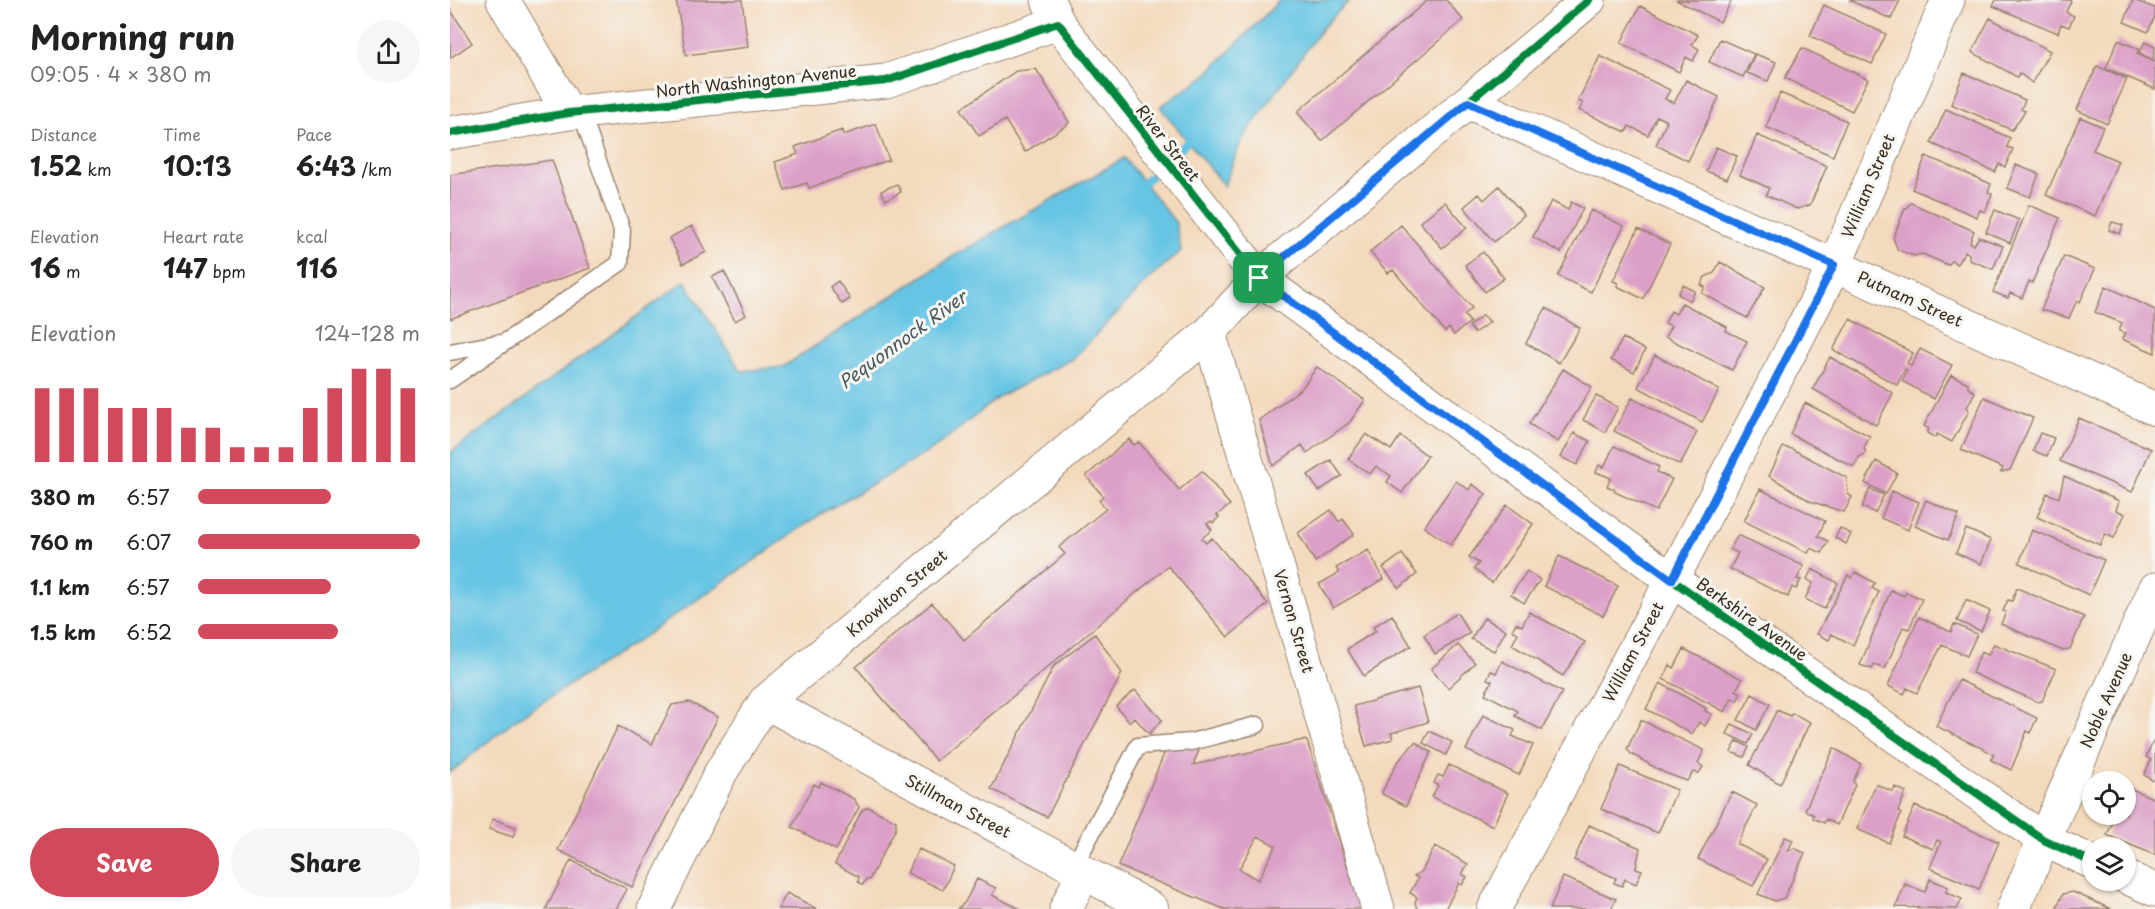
<!DOCTYPE html>
<html lang="en">
<head>
<meta charset="utf-8">
<style>
  body { margin:0; font-family:"Playpen Sans",sans-serif; background:#f6f6f6; color:#222; height:100vh; display:flex; flex-direction:column; font-size:22px; white-space:nowrap }
  * { box-sizing:border-box; margin:0 }
  p { font-size:20px; color:#767676 }
  .icon { flex:none; width:33px; height:33px; fill:none; stroke:currentColor; stroke-width:2; stroke-linecap:round; stroke-linejoin:round }
  .map { position:relative; flex:1; overflow:hidden }
  .side { display:flex; flex-direction:column; background:#fff; width:450px }
  .side>* { flex:none }
  .buttons { position:absolute; left:1632px; top:771px; display:grid; gap:12px }
  .buttons a { display:grid; place-items:center; width:54px; height:54px; border-radius:50%; background:#fff; box-shadow:0 2px 4px #0004; font-size:30px }
  .pin { position:absolute; display:grid; place-items:center; width:51px; height:51px; color:#fff; margin:-26px; border-radius:12px; box-shadow:0 3px 9px #0006 }
  .round { display:grid; place-items:center; flex:none; width:63px; height:63px; border-radius:32px; background:#f6f6f6 }
  .head { display:flex; align-items:center; justify-content:space-between; height:102px; padding:0 30px }
  h1 { font-size:33px; font-weight:700; line-height:45px }
  .metrics { display:grid; grid-template-columns:repeat(3,1fr); gap:9px; height:102px; padding:6px 30px }
  .metrics div { display:grid; align-content:center }
  .metrics b { font-size:26px; font-weight:700 }
  .metrics small { font-size:16px; font-weight:400 }
  .metrics p { font-size:16px }
  .chart { height:168px; padding:12px 30px }
  .chart p { display:flex; justify-content:space-between }
  .chart svg { width:100%; height:108px; margin-top:6px; stroke:#d1495b; stroke-width:6 }
  .action { display:flex; gap:12px; margin-top:auto; padding:12px 30px }
  .action a { flex:1; height:69px; border-radius:36px; background:#d1495b; color:#fff; font-size:24px; font-weight:700; line-height:69px; text-align:center }
  .action a+a { background:#f6f6f6; color:#222 }
  ul { padding:0 30px; list-style:none; font-size:20px }
  li { display:grid; grid-template-columns:96px 72px 1fr; align-items:center; height:45px }
  li i { height:15px; border-radius:8px; background:#d1495b }
  main { display:flex; flex:1; min-height:0 }
  .map>svg:first-child { display:block }
  .water { fill:#66c5e4; stroke:#507881; stroke-width:1.5 }
  .lines { fill:none; stroke-linecap:round; stroke-linejoin:round }
  .stream { stroke:#66c5e4; stroke-width:8 }
  .building { fill:#dca0c8; fill-rule:evenodd }
  .service-casing { stroke:#98826e; stroke-width:19 }
  .minor-casing { stroke:#98826e; stroke-width:35 }
  .tertiary-casing { stroke:#98826e; stroke-width:35 }
  .secondary-casing { stroke:#98826e; stroke-width:35 }
  .service { stroke:#fff; stroke-width:16 }
  .minor { stroke:#fff; stroke-width:33 }
  .tertiary { stroke:#fff; stroke-width:33 }
  .secondary { stroke:#fff; stroke-width:33 }
  .cycleway-casing { stroke:#f6f6f2; stroke-width:11 }
  .cycleway { stroke:#00873e; stroke-width:8 }
  .route-casing { stroke:#fff; stroke-width:12 }
  .route { stroke:#1a73e8; stroke-width:8 }
  .labels { text-anchor:middle; stroke-width:6; stroke-linejoin:round; paint-order:stroke }
  .street-label { font-size:16px; fill:#3b2a1e; stroke:#f6f6f2 }
  .water-label { font-size:18px; font-style:italic; fill:#485859; stroke:#f6f6f2 }
</style>
</head>
<body>
<main>
<section class="side">
<div class="head"><div><h1>Morning run</h1><p>09:05 · 4 × 380 m</p></div><a class="round"><svg class="icon" aria-label="share" viewBox="0 0 24 24"><path d="M12 15V3M7 8l5-5 5 5M5 13v7h14v-7"/></svg></a></div>
<div class="metrics">
<div><p>Distance</p><b>1.52<small> km</small></b></div>
<div><p>Time</p><b>10:13</b></div>
<div><p>Pace</p><b>6:43<small> /km</small></b></div>
</div>
<div class="metrics">
<div><p>Elevation</p><b>16<small> m</small></b></div>
<div><p>Heart rate</p><b>147<small> bpm</small></b></div>
<div><p>kcal</p><b>116</b></div>
</div>
<div class="chart"><p><span>Elevation</span>124–128 m</p>
<svg viewBox="0 0 160 44" preserveAspectRatio="none"><path d="M5 44V14M15 44V14M25 44V14M35 44V22M45 44V22M55 44V22M65 44V30M75 44V30M85 44V38M95 44V38M105 44V38M115 44V22M125 44V14M135 44V6M145 44V6M155 44V14"/></svg>
</div>
<ul>
<li><b>380 m</b>6:57<i style="width:60%"></i></li>
<li><b>760 m</b>6:07<i style="width:100%"></i></li>
<li><b>1.1 km</b>6:57<i style="width:60%"></i></li>
<li><b>1.5 km</b>6:52<i style="width:63%"></i></li>
</ul>
<div class="action"><a>Save</a><a>Share</a></div>
</section>
<div class="map">
<svg width="1705" height="909" viewBox="0 0 1705 909">
  <rect width="100%" height="100%" fill="#f6f6f2"/>
  <filter id="ink" filterUnits="userSpaceOnUse"><feTurbulence type="fractalNoise" baseFrequency=".0167" numOctaves="2"/><feDisplacementMap in="SourceGraphic" scale="12" xChannelSelector="R" yChannelSelector="G"/><feConvolveMatrix kernelMatrix="1 2 1 2 8 2 1 2 1" color-interpolation-filters="sRGB"/></filter>
  <filter id="wash" filterUnits="userSpaceOnUse"><feTurbulence type="fractalNoise" baseFrequency=".008" numOctaves="4" result="noise"/><feDisplacementMap in="SourceGraphic" scale="24" xChannelSelector="R" yChannelSelector="G"/><feGaussianBlur stdDeviation="1.35" result="paint"/><feColorMatrix in="noise" values="0 0 0 0 0 0 0 0 0 0 0 0 0 0 0 0 0 1.4 0 .05"/><feComposite in="paint" operator="in"/></filter>
  <g filter="url(#wash)">
    <rect width="100%" height="100%" fill="#f4dabd"/>
    <!-- water -->
    <path class="water" d="M 830,0 L 900,0 L 872,28 L 791,141 L 774,186 L 710,107 L 756,75 Z
      M 674,158 L 726,223 L 731,251 L 703,275 L 624,358 L 549,397 L 482,450 L 374,512 L 186,642 L 63,721 L 0,773 L 0,453 L 235,281 L 291,371 L 333,367 L 502,257 Z"/>
    <g class="lines">
      <!-- stream -->
      <path class="stream" d="M 722,157 L 745,134
        M 686,189 L 713,166"/>
    </g>
    <g id="blocks">
      <!-- building -->
      <path class="building" d="M 226,0 L 292,0 L 298,47 L 236,55 Z
        M 978,0 L 996,0 L 1013,20 L 872,141 L 847,112 Z
        M 1226,0 L 1282,0 L 1270,22 Z
        M 1399,0 L 1450,0 L 1441,19 Z
        M 1546,0 L 1618,0 L 1621,1 L 1616,12 L 1624,16 L 1619,27 L 1611,24 L 1608,33 L 1543,6 Z
        M 1683,0 L 1705,8 L 1705,16 L 1698,32 L 1674,22 Z
        M 1374,5 L 1436,34 L 1422,64 L 1360,36 Z
        M 1190,6 L 1248,35 L 1242,45 L 1249,49 L 1243,61 L 1236,57 L 1229,72 L 1171,43 Z
        M 0,9 L 22,43 L 0,58 Z
        M 1540,18 L 1600,51 L 1582,83 L 1569,73 L 1567,77 L 1522,52 Z
        M 1270,39 L 1304,54 L 1293,77 L 1259,62 Z
        M 1668,40 L 1689,49 L 1687,54 L 1705,62 L 1705,89 L 1656,68 Z
        M 1695,42 L 1705,47 L 1703,60 L 1689,53 Z
        M 1352,48 L 1418,79 L 1402,111 L 1335,78 Z
        M 1305,54 L 1326,62 L 1318,81 L 1297,73 Z
        M 1150,56 L 1220,90 L 1215,99 L 1224,103 L 1236,80 L 1269,97 L 1238,161 L 1206,145 L 1217,121 L 1207,116 L 1198,135 L 1179,126 L 1176,132 L 1129,110 L 1133,103 L 1128,101 Z
        M 1647,66 L 1677,79 L 1657,124 L 1627,110 Z
        M 586,69 L 619,122 L 617,125 L 575,152 L 555,120 L 529,136 L 511,109 L 566,71 Z
        M 1514,73 L 1575,100 L 1571,109 L 1575,111 L 1562,130 L 1501,104 Z
        M 1330,93 L 1397,121 L 1383,156 L 1316,127 Z
        M 1496,109 L 1560,138 L 1557,147 L 1563,149 L 1555,167 L 1549,164 L 1545,172 L 1481,143 Z
        M 1630,117 L 1653,127 L 1643,150 L 1668,161 L 1645,216 L 1596,195 Z
        M 426,124 L 439,160 L 359,188 L 357,183 L 335,190 L 325,162 L 348,154 L 345,147 L 392,130 L 393,135 Z
        M 1307,135 L 1377,166 L 1360,205 L 1347,209 L 1316,195 L 1319,188 L 1290,175 Z
        M 1266,147 L 1287,156 L 1277,179 L 1256,171 Z
        M 1476,156 L 1541,184 L 1538,192 L 1542,194 L 1535,212 L 1530,210 L 1527,217 L 1462,189 Z
        M 102,160 L 140,268 L 0,319 L 0,175 Z
        M 1566,165 L 1589,174 L 1580,197 L 1557,188 Z
        M 447,184 L 451,192 L 436,200 L 431,191 Z
        M 1049,186 L 1074,215 L 1044,242 L 1014,207 L 1029,194 L 1034,200 Z
        M 1101,201 L 1118,210 L 1121,202 L 1133,208 L 1111,253 L 1083,237 Z
        M 995,202 L 1017,228 L 992,248 L 970,222 Z
        M 1461,203 L 1524,231 L 1520,242 L 1524,245 L 1529,237 L 1553,246 L 1543,269 L 1519,260 L 1519,254 L 1515,251 L 1507,264 L 1502,261 L 1498,265 L 1473,254 L 1464,256 L 1448,250 L 1443,238 L 1455,209 Z
        M 1579,205 L 1610,218 L 1582,283 L 1579,281 L 1572,298 L 1560,293 L 1558,298 L 1543,292 Z
        M 1141,210 L 1174,226 L 1141,292 L 1108,276 Z
        M 1545,210 L 1569,220 L 1560,243 L 1536,232 Z
        M 1662,222 L 1673,225 L 1670,234 L 1659,230 Z
        M 951,225 L 1022,308 L 1014,315 L 1020,322 L 1004,335 L 999,328 L 995,332 L 943,270 L 938,273 L 920,252 Z
        M 242,226 L 256,252 L 233,264 L 219,238 Z
        M 1188,229 L 1220,244 L 1193,299 L 1167,286 L 1168,283 L 1163,281 Z
        M 1033,252 L 1054,278 L 1035,292 L 1015,265 Z
        M 1614,256 L 1645,269 L 1630,302 L 1627,300 L 1619,318 L 1591,310 Z
        M 1270,262 L 1315,287 L 1297,318 L 1252,293 L 1255,287 L 1251,285 L 1255,277 L 1264,273 Z
        M 274,271 L 296,315 L 285,321 L 262,277 Z
        M 388,281 L 400,299 L 392,304 L 380,287 Z
        M 1233,285 L 1245,291 L 1240,301 L 1228,294 Z
        M 1656,286 L 1705,310 L 1705,353 L 1672,339 L 1675,333 L 1669,331 L 1672,323 L 1645,312 Z
        M 1232,303 L 1277,327 L 1276,331 L 1297,341 L 1282,370 L 1215,337 L 1221,326 L 1215,323 L 1221,311 L 1226,314 Z
        M 1096,308 L 1130,328 L 1109,363 L 1076,343 Z
        M 1033,315 L 1040,322 L 1024,333 L 1019,326 Z
        M 1400,319 L 1463,353 L 1457,363 L 1461,366 L 1470,349 L 1502,365 L 1484,399 L 1452,381 L 1457,371 L 1455,369 L 1447,385 L 1383,350 Z
        M 1173,338 L 1195,350 L 1184,372 L 1161,360 Z
        M 1205,355 L 1269,390 L 1252,422 L 1188,387 Z
        M 1380,357 L 1443,393 L 1426,425 L 1363,389 Z
        M 867,367 L 915,400 L 900,422 L 857,453 L 852,445 L 823,466 L 809,420 L 852,388 Z
        M 1113,369 L 1142,387 L 1108,442 L 1079,424 Z
        M 1501,375 L 1518,383 L 1518,388 L 1525,392 L 1517,407 L 1519,411 L 1502,442 L 1487,434 L 1485,438 L 1477,433 L 1479,429 L 1474,426 Z
        M 1146,396 L 1168,407 L 1155,432 L 1133,420 Z
        M 1534,397 L 1583,418 L 1560,470 L 1551,472 L 1553,468 L 1511,450 Z
        M 1182,398 L 1247,432 L 1230,465 L 1164,431 Z
        M 1355,403 L 1420,436 L 1414,448 L 1416,453 L 1410,456 L 1404,467 L 1340,434 Z
        M 1629,418 L 1701,449 L 1682,492 L 1610,461 Z
        M 1124,433 L 1140,441 L 1127,465 L 1111,457 Z
        M 1590,433 L 1604,438 L 1597,456 L 1583,451 Z
        M 916,434 L 941,450 L 950,436 L 978,456 L 952,493 L 937,482 L 941,476 L 926,466 L 920,474 L 898,459 Z
        M 679,439 L 684,445 L 689,442 L 729,490 L 752,471 L 780,505 L 767,515 L 769,517 L 763,523 L 761,521 L 757,524 L 762,530 L 752,538 L 756,543 L 762,538 L 818,604 L 778,637 L 718,566 L 486,761 L 406,667 L 482,603 L 514,640 L 615,554 L 609,547 L 656,509 L 649,500 L 653,496 L 636,476 Z
        M 1164,446 L 1209,467 L 1207,472 L 1222,479 L 1206,511 L 1165,492 L 1164,489 L 1157,486 L 1161,478 L 1146,472 L 1149,465 L 1154,467 Z
        M 1333,447 L 1342,449 L 1397,478 L 1398,494 L 1402,497 L 1394,512 L 1360,501 L 1319,476 Z
        M 881,460 L 892,476 L 869,491 L 858,475 Z
        M 1426,461 L 1447,473 L 1436,494 L 1415,483 Z
        M 1614,476 L 1669,501 L 1666,510 L 1675,514 L 1664,538 L 1655,534 L 1650,545 L 1587,517 L 1597,493 L 1609,498 Z
        M 1006,481 L 1019,490 L 1022,484 L 1036,494 L 1001,545 L 974,527 Z
        M 1310,489 L 1375,521 L 1368,536 L 1378,541 L 1372,553 L 1361,548 L 1358,553 L 1294,521 Z
        M 1420,489 L 1434,495 L 1425,513 L 1412,507 Z
        M 1442,491 L 1469,502 L 1458,530 L 1431,518 Z
        M 1476,500 L 1509,515 L 1498,540 L 1465,526 Z
        M 1057,505 L 1083,524 L 1042,583 L 1024,569 L 1029,563 L 1019,557 Z
        M 881,510 L 889,522 L 893,519 L 904,534 L 865,562 L 848,533 Z
        M 1390,528 L 1401,534 L 1396,544 L 1385,538 Z
        M 1516,529 L 1541,540 L 1531,564 L 1506,553 Z
        M 1582,530 L 1654,560 L 1639,595 L 1569,563 Z
        M 1288,535 L 1354,566 L 1347,579 L 1351,580 L 1346,589 L 1342,587 L 1338,597 L 1280,569 L 1288,553 L 1280,549 Z
        M 918,550 L 934,579 L 883,608 L 869,584 L 889,573 L 886,568 Z
        M 952,554 L 967,574 L 949,588 L 933,568 Z
        M 1109,556 L 1168,586 L 1153,616 L 1094,586 Z
        M 1362,569 L 1388,583 L 1374,609 L 1355,599 L 1363,583 L 1357,579 Z
        M 1077,571 L 1090,580 L 1074,603 L 1061,594 Z
        M 1405,572 L 1425,583 L 1422,588 L 1429,592 L 1403,645 L 1382,634 L 1379,640 L 1367,634 L 1398,575 L 1402,578 Z
        M 1567,588 L 1634,617 L 1620,649 L 1611,650 L 1551,624 L 1556,612 L 1553,611 L 1558,600 L 1562,601 Z
        M 1441,590 L 1454,596 L 1456,592 L 1472,599 L 1459,629 L 1453,627 L 1435,669 L 1424,665 L 1422,669 L 1410,665 Z
        M 1516,600 L 1540,611 L 1531,631 L 1507,621 Z
        M 1079,612 L 1135,642 L 1113,676 L 1062,645 L 1068,633 L 1062,630 L 1066,623 L 1072,626 Z
        M 1007,613 L 1020,633 L 985,654 L 974,635 Z
        M 942,615 L 961,646 L 914,676 L 897,649 L 926,631 L 923,627 Z
        M 1469,617 L 1501,632 L 1504,624 L 1527,634 L 1517,656 L 1492,645 L 1467,693 L 1457,688 L 1454,694 L 1438,686 Z
        M 1034,618 L 1056,630 L 1044,651 L 1021,639 Z
        M 645,634 L 672,673 L 597,817 L 541,789 L 604,666 Z
        M 1544,644 L 1606,669 L 1592,701 L 1588,702 L 1522,673 L 1531,652 L 1538,655 Z
        M 1008,645 L 1025,663 L 998,688 L 981,669 Z
        M 1234,649 L 1292,679 L 1286,690 L 1291,693 L 1287,701 L 1282,698 L 1275,712 L 1213,679 L 1220,665 L 1224,668 Z
        M 1052,661 L 1112,692 L 1092,730 L 1065,716 L 1068,711 L 1035,694 L 1042,681 L 1037,679 L 1041,671 L 1046,673 Z
        M 1509,680 L 1587,718 L 1580,733 L 1577,731 L 1561,770 L 1541,760 L 1544,754 L 1486,726 Z
        M 1210,683 L 1256,708 L 1255,711 L 1262,714 L 1255,726 L 1249,722 L 1242,734 L 1196,709 Z
        M 968,688 L 978,722 L 941,733 L 943,739 L 916,746 L 904,706 Z
        M 685,690 L 712,720 L 699,734 L 684,717 L 679,722 L 666,706 Z
        M 1302,694 L 1320,704 L 1306,730 L 1288,720 Z
        M 239,702 L 268,717 L 182,887 L 108,850 L 168,726 L 202,744 L 222,705 Z
        M 1327,710 L 1340,716 L 1342,713 L 1360,722 L 1330,784 L 1299,765 Z
        M 1033,715 L 1065,730 L 1062,736 L 1083,745 L 1069,775 L 1016,750 Z
        M 1191,720 L 1254,750 L 1248,763 L 1253,767 L 1249,773 L 1243,772 L 1237,781 L 1215,773 L 1181,754 L 1177,749 Z
        M 1282,724 L 1303,734 L 1298,744 L 1277,734 Z
        M 979,731 L 1002,742 L 996,755 L 973,743 Z
        M 853,740 L 857,741 L 910,906 L 919,909 L 774,909 L 668,866 L 718,744 L 749,750 L 743,765 ZM 808,836 L 826,846 L 808,880 L 789,869 Z
        M 1287,741 L 1299,747 L 1294,757 L 1281,752 Z
        M 965,742 L 981,752 L 956,806 L 932,794 L 932,792 L 947,763 Z
        M 1703,742 L 1705,743 L 1705,782 L 1694,775 L 1701,760 L 1696,757 Z
        M 1384,748 L 1411,764 L 1403,781 L 1405,785 L 1387,825 L 1376,819 L 1374,823 L 1363,818 L 1364,815 L 1355,810 Z
        M 999,765 L 1058,793 L 1043,826 L 982,797 L 988,785 L 984,783 L 988,775 L 993,777 Z
        M 1170,766 L 1227,790 L 1208,833 L 1151,809 Z
        M 371,782 L 404,799 L 409,807 L 386,850 L 342,827 L 364,784 L 369,787 Z
        M 1426,784 L 1443,792 L 1445,787 L 1456,792 L 1448,811 L 1451,814 L 1439,843 L 1407,829 Z
        M 1677,787 L 1705,799 L 1705,855 L 1657,835 L 1666,814 L 1676,814 Z
        M 1282,792 L 1307,805 L 1287,844 L 1317,859 L 1303,886 L 1248,859 Z
        M 1465,806 L 1549,842 L 1529,889 L 1480,868 L 1491,842 L 1487,840 L 1483,849 L 1452,836 Z
        M 418,807 L 446,821 L 446,828 L 419,880 L 416,879 L 413,885 L 408,882 L 409,877 L 385,864 L 412,810 Z
        M 43,819 L 66,827 L 63,837 L 39,829 Z
        M 1139,825 L 1190,848 L 1186,868 L 1192,870 L 1186,884 L 1175,879 L 1172,886 L 1164,883 L 1166,878 L 1124,860 Z
        M 1335,837 L 1343,840 L 1338,851 L 1344,848 L 1355,853 L 1334,898 L 1325,901 L 1308,894 Z
        M 985,846 L 1018,864 L 1012,874 L 1017,877 L 1012,885 L 1009,883 L 995,909 L 967,909 L 965,902 L 967,897 L 960,893 L 968,878 L 964,876 L 972,871 Z
        M 469,849 L 504,866 L 493,890 L 457,873 Z
        M 121,860 L 177,889 L 166,909 L 96,909 Z
        M 1113,877 L 1166,899 L 1161,909 L 1100,909 Z
        M 527,879 L 546,888 L 542,895 L 570,909 L 508,909 L 515,902 Z
        M 1480,879 L 1498,887 L 1496,892 L 1512,899 L 1507,909 L 1446,907 L 1455,884 L 1475,892 Z
        M 1623,892 L 1661,909 L 1606,909 L 1613,894 Z
        M 337,893 L 367,909 L 328,909 Z"/>
    </g>
  </g>
  <g filter="url(#ink)">
    <use href="#blocks" fill-opacity="0" stroke="#98826e" stroke-width="1.5"/>
    <g class="lines">
      <!-- service casing -->
      <g class="service-casing">
        <path id="service" d="M 0,352 L 48,343
          M 0,380 L 170,263 L 172,230 L 131,112
          M 623,868 L 688,746 L 741,742 L 807,725"/>
      </g>
      <!-- minor casing -->
      <g class="minor-casing">
        <path id="minor" d="M 598,0 L 608,23
          M 1018,102 L 1705,409
          M 759,333 L 928,909
          M 315,702 L 702,909
          M 616,909 L 633,873
          M 1044,909 L 1222,580 L 1385,265 L 1498,0"/>
      </g>
      <!-- tertiary casing -->
      <g class="tertiary-casing">
        <path id="tertiary" d="M 809,278 L 1222,580 L 1594,840 L 1642,862
          M 1676,877 L 1705,890"/>
      </g>
      <!-- secondary casing -->
      <g class="secondary-casing">
        <path id="secondary" d="M 53,0 L 119,113
          M 0,133 L 119,113 L 436,81 L 608,23 L 809,278
          M 204,909 L 271,772 L 315,702 L 759,333 L 809,278 L 1139,0
          M 1563,909 L 1705,589"/>
      </g>
      <!-- service -->
      <use href="#service" class="service"/>
      <!-- minor -->
      <use href="#minor" class="minor"/>
      <!-- tertiary -->
      <use href="#tertiary" class="tertiary"/>
      <!-- secondary -->
      <use href="#secondary" class="secondary"/>
      <!-- cycleway casing -->
      <g class="cycleway-casing">
        <path id="cycleway" d="M 0,133 L 119,113 L 436,81 L 608,23 L 809,278 L 1222,580 L 1594,840 L 1642,862
          M 809,278 L 1139,0"/>
      </g>
      <!-- cycleway -->
      <use href="#cycleway" class="cycleway"/>
    </g>
  </g>
  <g class="lines" filter="url(#ink)">
    <!-- route casing -->
    <g class="route-casing">
      <path id="route" d="M 1018,102 L 1384,265 L 1222,580 L 809,278 Z"/>
    </g>
    <!-- route -->
    <use href="#route" class="route"/>
  </g>
  <g class="labels">
    <!-- street labels -->
    <g class="street-label">
      <text transform="translate(306 81) rotate(-6)" y="6">North Washington Avenue</text>
      <text transform="translate(718 143) rotate(52)" y="6">River Street</text>
      <text transform="translate(1418 186) rotate(-67)" y="6">William Street</text>
      <text transform="translate(1460 299) rotate(24)" y="6">Putnam Street</text>
      <text transform="translate(447 593) rotate(-40)" y="6">Knowlton Street</text>
      <text transform="translate(1302 619) rotate(35)" y="6">Berkshire Avenue</text>
      <text transform="translate(844 621) rotate(74)" y="6">Vernon Street</text>
      <text transform="translate(1183 652) rotate(-62)" y="6">William Street</text>
      <text transform="translate(1656 700) rotate(-66)" y="6">Noble Avenue</text>
      <text transform="translate(508 806) rotate(28)" y="6">Stillman Street</text>
    </g>
    <!-- water labels -->
    <g class="water-label">
      <text transform="translate(453 340) rotate(-36)" y="6">Pequonnock River</text>
    </g>
  </g>
</svg>
<div class="buttons">
<a><svg class="icon" aria-label="locate" viewBox="0 0 24 24"><circle cx="12" cy="12" r="6"/><path d="M12 2v4M12 18v4M2 12h4M18 12h4"/></svg></a>
<a><svg class="icon" aria-label="layers" viewBox="0 0 24 24"><path d="M12 4l9 5-9 5-9-5zM3 14l9 5 9-5"/></svg></a>
</div>
<div class="pin" style="left:809px;top:278px;background:#1e9e55"><svg class="icon" aria-label="arrive" viewBox="0 0 24 24"><path d="M6 21V4h12l-3 4 3 4H6"/></svg></div>
</div>
</main>
</body>
</html>
